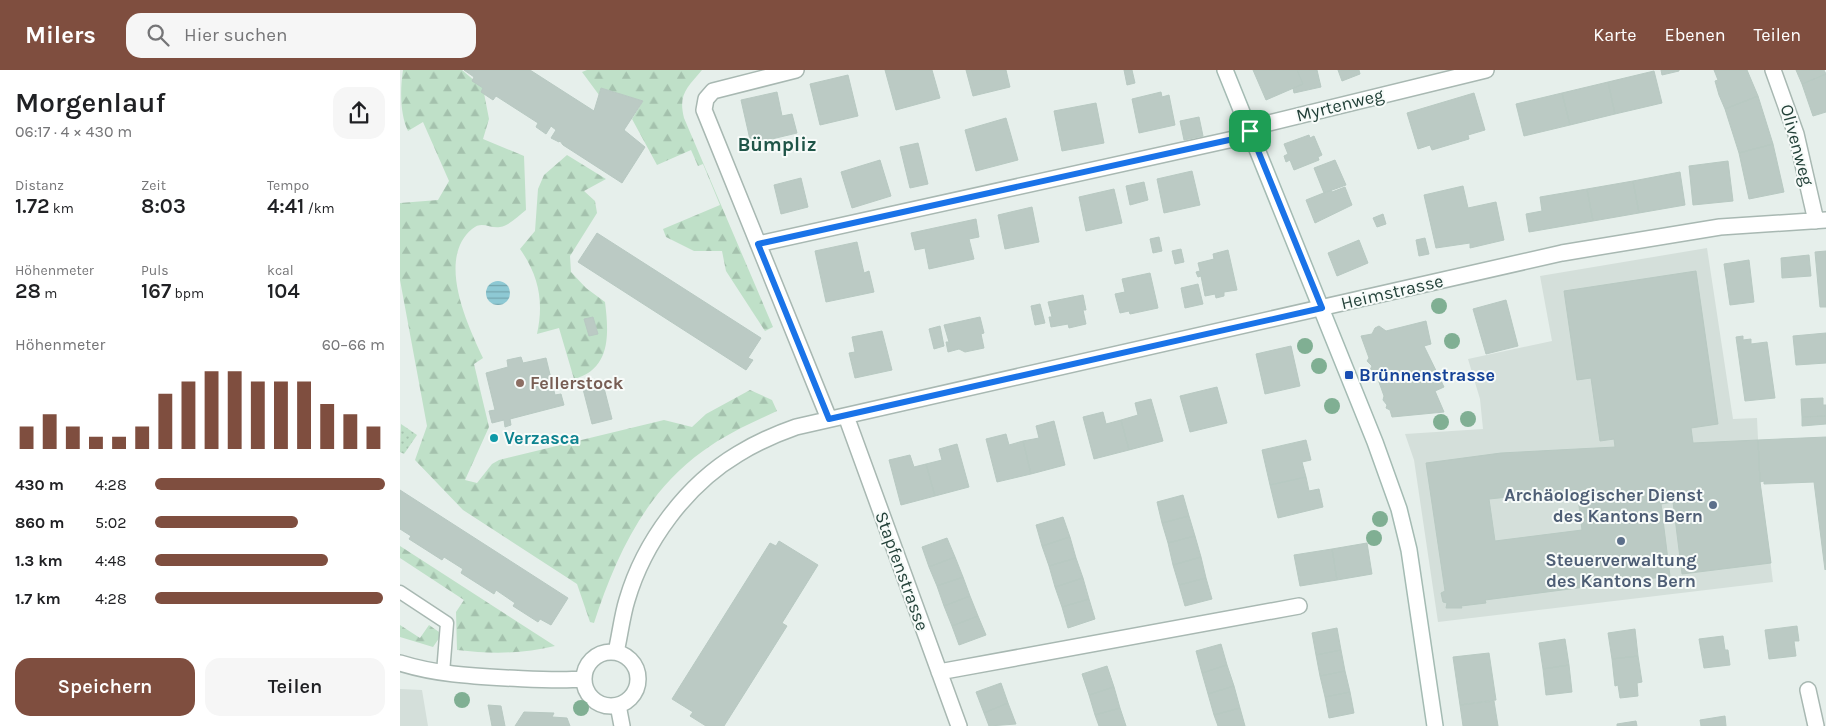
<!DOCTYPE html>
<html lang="de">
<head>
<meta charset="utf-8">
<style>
  body { margin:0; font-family:Karla,sans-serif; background:#f6f6f6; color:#202124; height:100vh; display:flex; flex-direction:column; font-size:19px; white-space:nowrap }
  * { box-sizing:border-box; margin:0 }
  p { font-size:16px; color:#757577 }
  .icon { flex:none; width:28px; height:28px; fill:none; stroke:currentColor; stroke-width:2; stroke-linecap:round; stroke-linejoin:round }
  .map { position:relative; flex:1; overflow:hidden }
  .panel { display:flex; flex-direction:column; background:#fff; width:400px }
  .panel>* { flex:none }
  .pin { position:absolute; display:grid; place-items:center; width:42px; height:42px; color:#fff; margin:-21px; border-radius:10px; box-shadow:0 2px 8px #0006 }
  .round { display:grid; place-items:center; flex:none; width:52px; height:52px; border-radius:15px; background:#f6f6f6 }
  .headline { display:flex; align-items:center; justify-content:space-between; height:85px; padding:0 15px }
  h1 { font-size:28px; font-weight:600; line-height:38px }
  .metrics { display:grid; grid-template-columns:repeat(3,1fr); gap:8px; height:85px; padding:5px 15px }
  .metrics div { display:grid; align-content:center }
  .metrics b { font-size:21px; font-weight:600 }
  .metrics small { font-size:14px; font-weight:400 }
  .metrics p { font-size:14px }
  .chart { height:140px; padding:10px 15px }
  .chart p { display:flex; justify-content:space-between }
  .chart svg { width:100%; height:90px; margin-top:5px; stroke:#7f4e3f; stroke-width:6 }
  .cta { display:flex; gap:10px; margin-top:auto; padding:10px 15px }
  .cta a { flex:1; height:58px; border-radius:15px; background:#7f4e3f; color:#fff; font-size:20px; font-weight:600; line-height:58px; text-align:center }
  .cta a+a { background:#f6f6f6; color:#202124 }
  ul { padding:0 15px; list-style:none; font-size:16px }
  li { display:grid; grid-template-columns:80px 60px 1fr; align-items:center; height:38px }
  li i { height:12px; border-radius:6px; background:#7f4e3f }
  header { display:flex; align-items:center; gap:30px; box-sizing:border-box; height:70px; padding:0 25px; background:#7f4e3f; color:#fff }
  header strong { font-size:24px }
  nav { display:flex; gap:28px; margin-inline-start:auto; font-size:18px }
  .search { width:350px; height:45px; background:#f6f6f6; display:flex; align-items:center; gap:12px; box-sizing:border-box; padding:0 18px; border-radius:15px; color:#757577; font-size:19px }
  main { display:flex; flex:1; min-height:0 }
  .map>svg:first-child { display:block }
  .built { fill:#d4dfda }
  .forest { fill:url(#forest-firs) }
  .park { fill:url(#park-dots) }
  .water { fill:url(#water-rules) }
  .building { fill:#bbcac4; stroke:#b8c9c2; fill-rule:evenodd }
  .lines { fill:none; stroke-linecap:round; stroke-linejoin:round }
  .lane-casing { stroke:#a8b8b2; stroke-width:15 }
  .street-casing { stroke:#a8b8b2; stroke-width:18 }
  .secondary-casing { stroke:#a4bbb3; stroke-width:18 }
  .lane { stroke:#fff; stroke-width:12 }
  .street { stroke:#fff; stroke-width:15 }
  .secondary { stroke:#fff; stroke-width:15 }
  .tree { fill:#80af93 }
  .route-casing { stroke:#fff; stroke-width:10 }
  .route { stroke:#1a73e8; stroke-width:6 }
  .transit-dot { fill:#1a4fb4; stroke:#f7fbf9; stroke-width:2 }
  .education-dot { fill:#8d6e63; stroke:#f7fbf9; stroke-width:2 }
  .culture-dot { fill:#0f9aa8; stroke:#f7fbf9; stroke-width:2 }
  .service-dot { fill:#5c6f8a; stroke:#f7fbf9; stroke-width:2 }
  .labels { text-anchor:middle; stroke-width:4; stroke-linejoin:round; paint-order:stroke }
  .street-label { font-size:18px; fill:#24423a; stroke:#f7fbf9 }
  .transit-label { font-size:18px; font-weight:bold; fill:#164399; stroke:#f7fbf9; text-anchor:start }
  .education-label { font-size:18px; font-weight:bold; fill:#785e54; stroke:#f7fbf9; text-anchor:start }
  .culture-label { font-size:18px; font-weight:bold; fill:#0d838f; stroke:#f7fbf9; text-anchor:start }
  .service-label { font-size:18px; font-weight:bold; fill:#4e5e75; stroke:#f7fbf9; text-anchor:end }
  .quarter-label { font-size:20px; font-weight:bold; fill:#1f5548; stroke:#f7fbf9 }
</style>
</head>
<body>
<header>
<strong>Milers</strong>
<div class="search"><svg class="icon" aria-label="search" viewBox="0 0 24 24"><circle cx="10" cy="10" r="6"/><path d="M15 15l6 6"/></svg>Hier suchen</div>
<nav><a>Karte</a><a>Ebenen</a><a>Teilen</a></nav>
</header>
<main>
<section class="panel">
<div class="headline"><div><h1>Morgenlauf</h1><p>06:17 · 4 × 430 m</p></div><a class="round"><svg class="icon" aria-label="share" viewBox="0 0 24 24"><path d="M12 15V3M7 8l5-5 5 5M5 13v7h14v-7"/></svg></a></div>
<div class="metrics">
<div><p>Distanz</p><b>1.72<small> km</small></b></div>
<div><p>Zeit</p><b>8:03</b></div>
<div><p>Tempo</p><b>4:41<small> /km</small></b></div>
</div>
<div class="metrics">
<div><p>Höhenmeter</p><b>28<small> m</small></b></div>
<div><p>Puls</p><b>167<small> bpm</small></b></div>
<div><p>kcal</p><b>104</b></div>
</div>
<div class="chart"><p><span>Höhenmeter</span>60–66 m</p>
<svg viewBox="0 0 160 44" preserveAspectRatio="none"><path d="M5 44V33M15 44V27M25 44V33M35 44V38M45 44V38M55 44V33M65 44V17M75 44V11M85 44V6M95 44V6M105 44V11M115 44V11M125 44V11M135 44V22M145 44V27M155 44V33"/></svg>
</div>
<ul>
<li><b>430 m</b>4:28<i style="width:100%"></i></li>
<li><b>860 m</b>5:02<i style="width:62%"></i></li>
<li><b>1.3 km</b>4:48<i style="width:75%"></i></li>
<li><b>1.7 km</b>4:28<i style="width:99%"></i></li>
</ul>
<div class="cta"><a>Speichern</a><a>Teilen</a></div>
</section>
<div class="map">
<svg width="1426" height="656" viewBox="0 0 1426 656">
  <defs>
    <pattern id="forest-firs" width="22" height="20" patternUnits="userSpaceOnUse" patternTransform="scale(1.25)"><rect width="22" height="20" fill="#bfe0c8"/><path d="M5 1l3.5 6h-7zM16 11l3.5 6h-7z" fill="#a4c1ad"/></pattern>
    <pattern id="park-dots" width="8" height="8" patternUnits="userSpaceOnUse" patternTransform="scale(1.25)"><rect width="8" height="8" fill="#bfe0c8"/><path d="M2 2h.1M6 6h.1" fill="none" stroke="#a4c1ad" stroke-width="1.8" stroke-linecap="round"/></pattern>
    <pattern id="water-rules" width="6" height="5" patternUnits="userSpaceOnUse" patternTransform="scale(1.25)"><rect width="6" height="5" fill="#8ec9d4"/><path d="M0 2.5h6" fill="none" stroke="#74a5ad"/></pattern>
  </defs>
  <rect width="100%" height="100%" fill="#e6efeb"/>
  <!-- built -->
  <path class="built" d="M 1307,178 L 1333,349 L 1357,348 L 1360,411 L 1373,512 L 1038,552 L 1014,390 L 1005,364 L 1083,359 L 1080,329 L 1068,289 L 1152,271 L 1140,206 Z
    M 0,619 L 22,620 L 28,656 L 0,656 Z"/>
  <!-- forest -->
  <path class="forest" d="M 3,0 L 62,0 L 83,18 L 89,49 L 83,69 L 124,86 L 126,140 C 118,146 110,155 100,157 C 90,159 82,150 72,159 C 36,189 68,256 83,288 L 74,294 L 89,357 L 65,410 L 77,413 L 92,394 L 99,390 L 264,350 L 292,357 L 306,344 L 350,320 L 372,330 L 377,341 C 351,353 326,364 303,381 C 245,422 215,488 194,553 L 190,552 L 177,514 L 63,440 L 15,390 L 27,356 L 0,210 L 0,133 L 38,130 L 49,111 L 23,52 L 8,61 C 0,44 0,20 3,0 Z
    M 187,0 L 302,0 C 287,18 278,24 284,48 L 373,257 L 365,261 L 326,201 L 322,181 L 294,181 L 266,167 L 263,159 L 320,135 L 303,94 L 298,96 L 291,80 L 257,95 L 232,49 L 243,31 L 201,18 L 199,25 L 182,2 Z
    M 167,85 L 206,109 L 184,121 L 195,131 L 197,143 L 170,186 L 171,202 L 186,218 L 205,232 C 209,264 211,299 174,309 L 159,258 L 137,264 C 144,232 139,206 120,179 L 135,161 L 138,119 L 144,105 Z
    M 0,476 L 155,576 C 122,584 91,584 57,580 L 56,542 L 64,530 L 0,488 Z
    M 0,555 L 20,568 L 29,555 L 42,564 L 33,577 L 0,567 Z"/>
  <!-- park -->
  <path class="park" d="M 1,354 L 17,365 L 4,384 L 0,382 Z"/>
  <!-- water -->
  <path class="water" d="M86 223a12 12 0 1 1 24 0a12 12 0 1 1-24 0Z"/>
  <!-- building -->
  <path class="building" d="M 64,0 L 130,0 L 194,41 L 201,18 L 243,31 L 224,60 L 245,77 L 222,113 L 163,75 L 160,71 L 159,72 L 151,68 L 156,60 L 151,56 L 146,64 L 136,57 L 138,53 L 96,26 L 93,30 L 81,22 L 83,18 L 72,11 L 74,7 Z
    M 485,0 L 532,0 L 540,28 L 496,40 Z
    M 566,0 L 606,0 L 610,17 L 573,26 Z
    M 724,0 L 732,0 L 735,13 L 727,15 Z
    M 853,0 L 897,0 L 903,14 L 866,30 Z
    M 897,0 L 917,0 L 921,17 L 894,23 L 893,18 L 903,14 Z
    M 938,0 L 959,0 L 960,4 L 942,11 Z
    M 1261,0 L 1279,0 L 1279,1 L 1262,5 Z
    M 1314,0 L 1347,0 L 1358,26 L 1325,39 L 1319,25 L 1315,11 L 1318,10 Z
    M 1396,0 L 1424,0 L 1426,4 L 1402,14 Z
    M 1254,1 L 1262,33 L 1215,44 L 1208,12 Z
    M 1426,4 L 1426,42 L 1413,46 L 1402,14 Z
    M 448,5 L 458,46 L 420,55 L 410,14 Z
    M 1208,12 L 1215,44 L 1170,55 L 1162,23 Z
    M 377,22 L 382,46 L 392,44 L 397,63 L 351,74 L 341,30 Z
    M 761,22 L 762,27 L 769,25 L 775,55 L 739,63 L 732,29 Z
    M 1074,23 L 1085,60 L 1068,65 L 1069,69 L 1032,80 L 1030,75 L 1018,79 L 1007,43 Z
    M 1162,23 L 1170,55 L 1124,66 L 1116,34 Z
    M 1358,26 L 1373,74 L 1339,83 L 1325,39 Z
    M 696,33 L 704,73 L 662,81 L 654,41 Z
    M 799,47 L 803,66 L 784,70 L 780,51 Z
    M 606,48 L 618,90 L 576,101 L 565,60 Z
    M 909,65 L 910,68 L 914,66 L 922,85 L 918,87 L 919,90 L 894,100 L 890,90 L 886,92 L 884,86 L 888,84 L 884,74 Z
    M 518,73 L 528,114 L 510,118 L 500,77 Z
    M 1373,74 L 1384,122 L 1349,129 L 1339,83 Z
    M 480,90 L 491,126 L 452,138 L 441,102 Z
    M 935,90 L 946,115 L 924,123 L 914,98 Z
    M 1328,91 L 1333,131 L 1293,135 L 1289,96 Z
    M 792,101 L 800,135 L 764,143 L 757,109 Z
    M 1280,102 L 1285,135 L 1239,143 L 1233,111 Z
    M 401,108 L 408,137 L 381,144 L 374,115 Z
    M 1233,111 L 1239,143 L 1193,151 L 1187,119 Z
    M 744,112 L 748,130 L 730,135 L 726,116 Z
    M 1063,116 L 1068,138 L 1096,132 L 1104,170 L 1070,178 L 1070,173 L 1036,178 L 1024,125 Z
    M 945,117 L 952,135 L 915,153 L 906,130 L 931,120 L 932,122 Z
    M 714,119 L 722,153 L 686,161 L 679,127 Z
    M 1187,119 L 1193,151 L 1129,162 L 1126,144 L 1142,141 L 1140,127 Z
    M 632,137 L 639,172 L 605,179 L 598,145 Z
    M 983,144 L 986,154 L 977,157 L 973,148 Z
    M 576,149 L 579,167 L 569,169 L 574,189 L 529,199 L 525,178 L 515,180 L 511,163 Z
    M 197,163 L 361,268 L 348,288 L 353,290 L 346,300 L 178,192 Z
    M 759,167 L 762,181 L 753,183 L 750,169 Z
    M 1025,168 L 1029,184 L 1019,186 L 1016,170 Z
    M 959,170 L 968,193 L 937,206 L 928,183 Z
    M 457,172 L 464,203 L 469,201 L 474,222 L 426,232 L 415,181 Z
    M 781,179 L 784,192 L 775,194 L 772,181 Z
    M 828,180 L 837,220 L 824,222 L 824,226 L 816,228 L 815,224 L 805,226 L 801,206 L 798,207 L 796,202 L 800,201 L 798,193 L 814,189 L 813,184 Z
    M 1426,181 L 1426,237 L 1420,237 L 1415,182 Z
    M 1409,185 L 1411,206 L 1382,208 L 1381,188 Z
    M 1349,190 L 1354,232 L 1330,235 L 1324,194 Z
    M 1296,201 L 1318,354 L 1291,358 L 1293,373 L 1358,370 L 1360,412 L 1371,493 L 1282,504 L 1273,432 L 1261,434 L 1270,506 L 1085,530 L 1086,533 L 1061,536 L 1062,538 L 1046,538 L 1047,533 L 1043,532 L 1041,523 L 1045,521 L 1026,393 L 1101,383 L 1215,377 L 1214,369 L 1200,371 L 1191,308 L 1177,310 L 1164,221 ZM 1177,420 L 1182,460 L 1095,471 L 1089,429 Z
    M 750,203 L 758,238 L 730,244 L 729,241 L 720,243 L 715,224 L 725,222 L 722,209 Z
    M 798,214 L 803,234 L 785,238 L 781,218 Z
    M 683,225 L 686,240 L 683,240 L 686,254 L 669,258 L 668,254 L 651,257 L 649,247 L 652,247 L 648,232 Z
    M 1106,230 L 1118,276 L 1086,284 L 1073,239 Z
    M 640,234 L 645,253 L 635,255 L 631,236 Z
    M 193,247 L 198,264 L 189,266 L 184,249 Z
    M 580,247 L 584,263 L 581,264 L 584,278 L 565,282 L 559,279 L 548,282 L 546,272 L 549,272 L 544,255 Z
    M 1026,251 L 1031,274 L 1024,276 L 1044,317 L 1035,321 L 1044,342 L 992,347 L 990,340 L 986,338 L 987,335 L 983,330 L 984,326 L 975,301 L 970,300 L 972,296 L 967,291 L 969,288 L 961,266 L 972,264 L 975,258 L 979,256 L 986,261 Z
    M 540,256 L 544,276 L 534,279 L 529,259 Z
    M 482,261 L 492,300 L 455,308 L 449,283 L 455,282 L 452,267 Z
    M 1426,263 L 1426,293 L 1396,295 L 1393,266 Z
    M 1343,266 L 1343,270 L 1351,269 L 1351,274 L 1367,272 L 1375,328 L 1345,331 L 1336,267 Z
    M 891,276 L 900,316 L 865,324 L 856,284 Z
    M 121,287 L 123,293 L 146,288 L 155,325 L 161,324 L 164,335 L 110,349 L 111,355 L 105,357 L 104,350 L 92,353 L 89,341 L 95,340 L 86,303 L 108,297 L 107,290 Z
    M 203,314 L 212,349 L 192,354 L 183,319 Z
    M 817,317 L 827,353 L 790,362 L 780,326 Z
    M 1423,328 L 1423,335 L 1426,335 L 1426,346 L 1402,347 L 1401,329 Z
    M 751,329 L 763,371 L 729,380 L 721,350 L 738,345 L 735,333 Z
    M 703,342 L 706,354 L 721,350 L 729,380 L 694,389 L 683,347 Z
    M 1426,346 L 1426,354 L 1402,356 L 1402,347 Z
    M 654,351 L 665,395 L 631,404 L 623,371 L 639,368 L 636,356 Z
    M 606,364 L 609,375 L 623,371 L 631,404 L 597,412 L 586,369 Z
    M 1426,367 L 1426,499 L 1425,500 L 1414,412 L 1364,414 L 1364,411 L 1360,412 L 1358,370 Z
    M 906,370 L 911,390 L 902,392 L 906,407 L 870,415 L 862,380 Z
    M 557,374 L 569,417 L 535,426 L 526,394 L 542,390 L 539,379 Z
    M 510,385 L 514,397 L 526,394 L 535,426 L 501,435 L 489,390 Z
    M 906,407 L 909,421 L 919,419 L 923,437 L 878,448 L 870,415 Z
    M 0,420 L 168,528 L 151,555 L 140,549 L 138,552 L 113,536 L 115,533 L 96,520 L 94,524 L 61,503 L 63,499 L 44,487 L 42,490 L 9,469 L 11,466 L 0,459 Z
    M 783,425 L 789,446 L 762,453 L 757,432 Z
    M 789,446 L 795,466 L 768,473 L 762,453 Z
    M 663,447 L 670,467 L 642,476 L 636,455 Z
    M 795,466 L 801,487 L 773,495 L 768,473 Z
    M 670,467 L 676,488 L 649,496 L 642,476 Z
    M 547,468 L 555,487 L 529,497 L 522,477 Z
    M 379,471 L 418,495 L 382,553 L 387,556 L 324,656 L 306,656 L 290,646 L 293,642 L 272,629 L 370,473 L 376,476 Z
    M 967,473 L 972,504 L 937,510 L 932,479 Z
    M 932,479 L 937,510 L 900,516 L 894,485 Z
    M 555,487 L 563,507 L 537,516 L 529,497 Z
    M 801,487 L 806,508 L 779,515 L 773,495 Z
    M 676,488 L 683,508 L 655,517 L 649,496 Z
    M 563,507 L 570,526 L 544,536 L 537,516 Z
    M 683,508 L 689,529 L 662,537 L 655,517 Z
    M 806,508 L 812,529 L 785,536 L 779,515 Z
    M 570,526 L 578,546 L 552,556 L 544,536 Z
    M 689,529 L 695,549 L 668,558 L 662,537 Z
    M 578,546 L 586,565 L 559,575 L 552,556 Z
    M 1397,556 L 1399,571 L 1394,571 L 1396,586 L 1369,589 L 1365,560 Z
    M 937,558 L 941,580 L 916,585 L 912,563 Z
    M 1235,559 L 1238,586 L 1212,589 L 1208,563 Z
    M 1323,566 L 1325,580 L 1328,580 L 1330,595 L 1304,598 L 1299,569 Z
    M 1165,569 L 1169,595 L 1143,599 L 1139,573 Z
    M 821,574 L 827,595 L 802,603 L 796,581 Z
    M 941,580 L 945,601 L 920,606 L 916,585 Z
    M 1089,583 L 1096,630 L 1060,635 L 1053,587 Z
    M 1238,586 L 1242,612 L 1237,613 L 1238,626 L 1220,628 L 1218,615 L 1215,616 L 1212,589 Z
    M 827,595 L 834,616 L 808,624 L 802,603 Z
    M 1169,595 L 1172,622 L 1146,625 L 1143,599 Z
    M 707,596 L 714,617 L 689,625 L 682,604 Z
    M 945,601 L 950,622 L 925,627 L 920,606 Z
    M 601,613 L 608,633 L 584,643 L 576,622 Z
    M 834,616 L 840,638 L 814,645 L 808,624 Z
    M 714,617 L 720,638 L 695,645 L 689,625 Z
    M 950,622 L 954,643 L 929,648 L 925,627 Z
    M 1094,631 L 1098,656 L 1063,656 L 1060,635 Z
    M 608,633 L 616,654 L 589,656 L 584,643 Z
    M 88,635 L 101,636 L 105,656 L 92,656 Z
    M 720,638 L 726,656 L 699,656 L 695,645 Z
    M 840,638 L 845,656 L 818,656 L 814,645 Z
    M 124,642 L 154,643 L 152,647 L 167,648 L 170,656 L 115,656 Z
    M 1325,646 L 1326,656 L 1301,656 L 1300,650 Z
    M 1236,651 L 1237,656 L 1217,656 L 1217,654 Z"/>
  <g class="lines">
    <!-- lane casing -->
    <g class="lane-casing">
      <path id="lane" d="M 0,522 L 47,553 L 43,603"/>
    </g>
    <!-- street casing -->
    <g class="street-casing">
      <path id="street" d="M 396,0 L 313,21 L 306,29 L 304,40 L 429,349
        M 1373,0 L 1396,64 L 1416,151
        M 358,174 L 838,68 L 861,55 L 1086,0
        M 446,346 L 559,656
        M184 609a27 27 0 1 1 54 0a27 27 0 1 1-54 0Z
        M 216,582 C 220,565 222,546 227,530 C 244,472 286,415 338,384 C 356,373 376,364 396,357 L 1162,183 L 1320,157 L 1426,150
        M 0,593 C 35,604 70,606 106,608 C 132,609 157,611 183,609
        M 539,602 L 899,536
        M 1408,620 L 1416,656
        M 218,635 L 222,656"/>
    </g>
    <!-- secondary casing -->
    <g class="secondary-casing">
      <path id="secondary" d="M 825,0 L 975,372 L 999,439 L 1009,480 L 1035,656"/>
    </g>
    <!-- lane -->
    <use href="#lane" class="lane"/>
    <!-- street -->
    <use href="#street" class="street"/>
    <!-- secondary -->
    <use href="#secondary" class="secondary"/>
  </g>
  <!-- trees -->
  <g class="tree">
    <circle cx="1039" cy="236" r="8"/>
    <circle cx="1052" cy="271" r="8"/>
    <circle cx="905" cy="276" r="8"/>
    <circle cx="919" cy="296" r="8"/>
    <circle cx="932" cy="336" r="8"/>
    <circle cx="1068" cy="349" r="8"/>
    <circle cx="1041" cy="352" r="8"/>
    <circle cx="980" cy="449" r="8"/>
    <circle cx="974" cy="468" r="8"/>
    <circle cx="62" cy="630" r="8"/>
    <circle cx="181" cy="638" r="8"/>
  </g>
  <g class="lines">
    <!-- route casing -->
    <g class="route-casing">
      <path id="route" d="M 850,61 L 922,238 L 429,349 L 358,174 L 838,68 Z"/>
    </g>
    <!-- route -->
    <use href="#route" class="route"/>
  </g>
  <!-- markers -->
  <rect class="transit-dot" x="944" y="300" width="10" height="10" rx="2.5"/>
  <circle class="education-dot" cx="120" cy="313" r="5"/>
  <circle class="culture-dot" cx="94" cy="368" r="5"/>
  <g class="service-dot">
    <circle cx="1313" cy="435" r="5"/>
    <circle cx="1221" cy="471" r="5"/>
  </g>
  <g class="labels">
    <!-- street labels -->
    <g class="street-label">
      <text transform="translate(940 35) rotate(-14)" y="6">Myrtenweg</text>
      <text transform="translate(1397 75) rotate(75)" y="6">Olivenweg</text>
      <text transform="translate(992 222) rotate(-13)" y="6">Heimstrasse</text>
      <text transform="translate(502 501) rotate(70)" y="6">Stapfenstrasse</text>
    </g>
    <!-- transit labels -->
    <g class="transit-label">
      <text x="959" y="311">Brünnenstrasse</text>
    </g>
    <!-- education labels -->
    <g class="education-label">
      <text x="130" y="319">Fellerstock</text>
    </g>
    <!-- culture labels -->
    <g class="culture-label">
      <text x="104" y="374">Verzasca</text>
    </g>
    <!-- service labels -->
    <g class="service-label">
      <text x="1303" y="431">Archäologischer Dienst<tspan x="1303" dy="21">des Kantons Bern</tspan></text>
      <text x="1221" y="496" text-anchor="middle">Steuerverwaltung<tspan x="1221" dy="21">des Kantons Bern</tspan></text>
    </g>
    <!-- quarter labels -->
    <g class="quarter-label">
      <text x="377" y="81">Bümpliz</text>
    </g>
  </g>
</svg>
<div class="pin" style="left:850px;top:61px;background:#1e9e55"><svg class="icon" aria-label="arrive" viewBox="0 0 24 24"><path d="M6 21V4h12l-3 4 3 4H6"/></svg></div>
</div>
</main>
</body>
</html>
